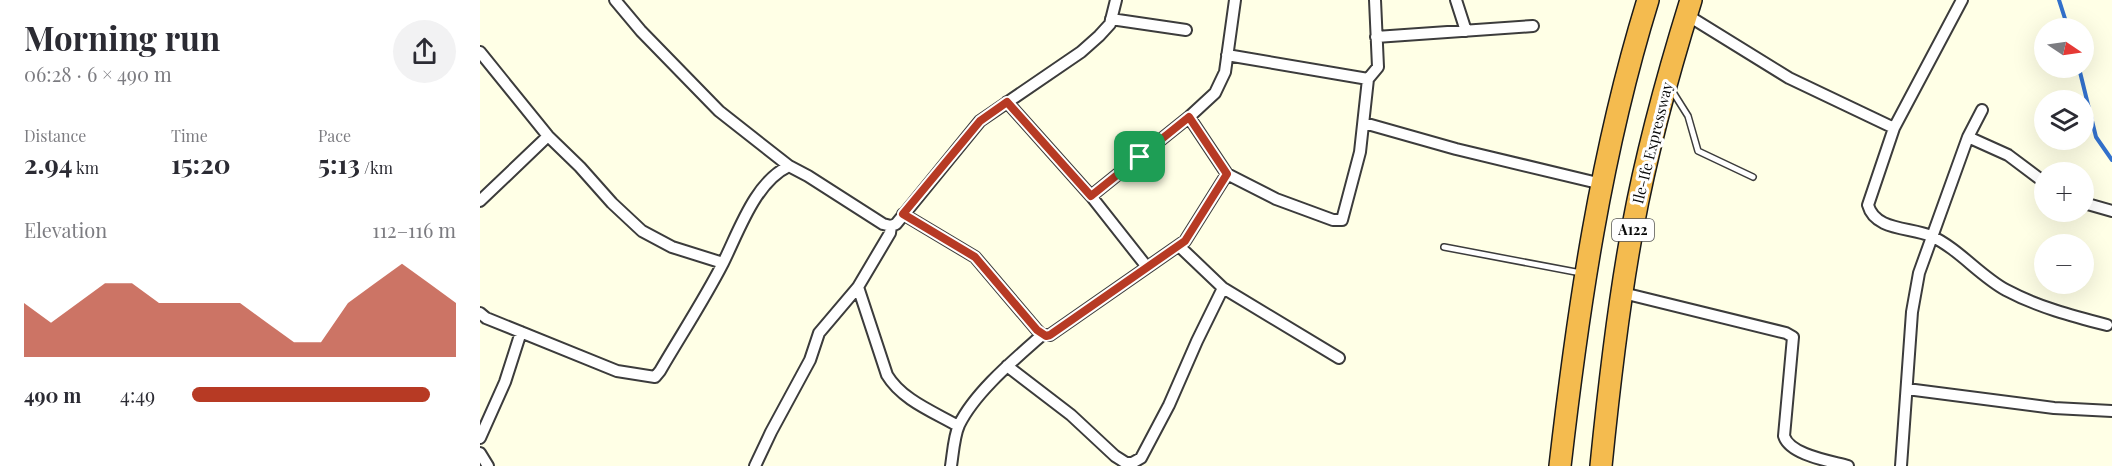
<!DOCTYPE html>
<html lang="en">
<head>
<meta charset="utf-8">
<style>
  body { margin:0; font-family:"Playfair Display",serif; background:#f2f2f3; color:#2b2b33; height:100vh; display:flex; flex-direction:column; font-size:22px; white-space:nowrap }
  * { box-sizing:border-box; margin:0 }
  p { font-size:20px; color:#7c7c81 }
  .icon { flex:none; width:33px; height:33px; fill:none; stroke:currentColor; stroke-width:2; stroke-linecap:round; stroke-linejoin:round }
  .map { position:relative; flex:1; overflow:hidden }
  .details { display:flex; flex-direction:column; background:#fff; width:480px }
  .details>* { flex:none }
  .needle { width:39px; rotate:103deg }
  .controls { position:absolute; left:1554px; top:18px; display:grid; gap:12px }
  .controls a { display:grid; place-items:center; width:60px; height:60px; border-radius:50%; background:#fff; box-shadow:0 6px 24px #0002; font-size:30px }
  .pin { position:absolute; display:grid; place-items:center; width:51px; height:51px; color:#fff; margin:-26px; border-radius:12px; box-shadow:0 3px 9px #0006 }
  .round { display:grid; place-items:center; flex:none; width:63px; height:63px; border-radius:32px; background:#f2f2f3 }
  .head { display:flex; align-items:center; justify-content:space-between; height:102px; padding:0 24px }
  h1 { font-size:33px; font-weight:700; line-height:45px }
  .metrics { display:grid; grid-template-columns:repeat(3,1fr); gap:9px; height:102px; padding:6px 24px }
  .metrics div { display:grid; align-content:center }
  .metrics b { font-size:26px; font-weight:700 }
  .metrics small { font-size:16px; font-weight:400 }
  .metrics p { font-size:16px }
  .chart { height:168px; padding:12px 24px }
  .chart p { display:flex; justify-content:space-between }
  .chart svg { width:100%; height:108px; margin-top:6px; fill:#b73a24; opacity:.7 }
  ul { padding:0 24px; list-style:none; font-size:20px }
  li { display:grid; grid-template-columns:96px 72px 1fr; align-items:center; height:45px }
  li i { height:15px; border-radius:8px; background:#b73a24 }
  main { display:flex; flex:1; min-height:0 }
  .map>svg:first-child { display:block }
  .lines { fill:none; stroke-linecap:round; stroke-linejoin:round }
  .stream { stroke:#3371cc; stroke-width:4 }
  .lane-casing { stroke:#3c3c3c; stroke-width:8 }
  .street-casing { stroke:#3c3c3c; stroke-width:14 }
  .highway-casing { stroke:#1a1a1a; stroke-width:24 }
  .lane { stroke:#fff; stroke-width:5 }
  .street { stroke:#fff; stroke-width:10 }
  .highway { stroke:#f4bb4f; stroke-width:21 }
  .route-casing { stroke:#fff; stroke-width:12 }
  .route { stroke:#b73a24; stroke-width:8 }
  .labels { text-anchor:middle; stroke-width:6; stroke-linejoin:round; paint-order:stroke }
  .shield { fill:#fff; stroke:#535353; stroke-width:1.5 }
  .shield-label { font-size:14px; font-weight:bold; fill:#090909 }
  .street-label { font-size:15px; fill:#090909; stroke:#fff }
</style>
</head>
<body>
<main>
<section class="details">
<div class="head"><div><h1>Morning run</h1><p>06:28 · 6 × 490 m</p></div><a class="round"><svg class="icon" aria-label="share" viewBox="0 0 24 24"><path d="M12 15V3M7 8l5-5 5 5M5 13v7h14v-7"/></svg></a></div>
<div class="metrics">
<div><p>Distance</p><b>2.94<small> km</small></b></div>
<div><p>Time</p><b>15:20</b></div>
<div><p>Pace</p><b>5:13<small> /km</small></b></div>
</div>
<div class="chart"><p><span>Elevation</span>112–116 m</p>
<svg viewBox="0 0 160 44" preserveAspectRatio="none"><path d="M0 44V22L10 30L20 22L30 14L40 14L50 22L60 22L70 22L80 22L90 30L100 38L110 38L120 22L130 14L140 6L150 14L160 22V44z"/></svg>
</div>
<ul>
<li><b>490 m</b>4:49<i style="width:90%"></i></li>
</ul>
</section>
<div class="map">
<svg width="1632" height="466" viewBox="0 0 1632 466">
  <rect width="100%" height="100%" fill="#ffffe6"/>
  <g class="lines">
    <!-- stream -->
    <path class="stream" d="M 1579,0 L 1588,28
      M 1599,68 L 1616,137 L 1632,160"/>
    <!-- lane casing -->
    <g class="lane-casing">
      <path id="lane" d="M 1191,89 L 1208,116 L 1218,151 L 1273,177
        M 964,247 L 1101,273"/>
    </g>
    <!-- street casing -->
    <g class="street-casing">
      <path id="street" d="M 135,0 L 161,31 L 239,111 L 309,166 L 328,176 L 403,224 L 411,226 L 416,224 L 500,121 L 601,52 L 619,36 L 630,24 L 636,0
        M 976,0 L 986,31
        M 1482,0 L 1414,128 L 1388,205 C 1395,231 1431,227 1451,236 C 1479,249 1500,276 1526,290 C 1558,307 1592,316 1627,325
        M 1207,15 L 1309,78 L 1414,128
        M 631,19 L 706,30
        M 896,37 L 1053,26
        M 0,52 L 68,136 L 100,167 L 132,203 L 162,231 L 192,247 L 243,263
        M 747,55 L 888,79
        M 888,79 L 898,67 L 895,0
        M 527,102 L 611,196 L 667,267
        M 709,117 L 747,174 L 796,199 L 853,220 L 862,220 L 880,152 L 888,79
        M 884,123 L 976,149 L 1122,184
        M 1488,137 L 1528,155 L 1564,182
        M 611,196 L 709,117 L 735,93 L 745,72 L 755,0
        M 0,201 L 68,136
        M 1604,203 L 1632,211
        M 423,214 L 495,257 L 557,330 L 562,335 L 570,335 L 705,241 L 747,174
        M 699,246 L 743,288 L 859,358
        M 378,287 L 407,375 C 422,400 454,412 478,426
        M 1143,293 L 1306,333 L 1313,337 L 1304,436 C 1310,455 1350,461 1368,466
        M 0,313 L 6,318 L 137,371 L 175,377 L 180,371 C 201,335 224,300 243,263 C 259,231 275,182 309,166
        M 527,366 L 591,415 L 635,456 L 646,463 L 652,463 L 661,458 L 689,405 L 717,341 L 743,288
        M 1427,389 L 1574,408 L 1632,411
        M 0,438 L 25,382 L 41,332
        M 0,453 L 8,466
        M 275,466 L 291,432 L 330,360 L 339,333 L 378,287 L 410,233 L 411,226
        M 471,466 C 473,453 474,436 479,425 C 495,392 535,359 562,335
        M 1421,466 L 1432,312 L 1439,273 L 1488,137 L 1502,110"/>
    </g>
    <!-- highway casing -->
    <g class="highway-casing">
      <path id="highway" d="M 1080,466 C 1098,309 1121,152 1168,0
        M 1121,466 C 1129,386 1138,305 1153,226 C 1167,150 1188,74 1211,0"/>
    </g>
    <!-- lane -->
    <use href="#lane" class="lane"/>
    <!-- street -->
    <use href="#street" class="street"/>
    <!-- highway -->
    <use href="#highway" class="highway"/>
  </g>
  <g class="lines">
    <!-- route casing -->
    <g class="route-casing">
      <path id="route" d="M 527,102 L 611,196 L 709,117 L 747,174 L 705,241 L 570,335 L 566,336 L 557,330 L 495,257 L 423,214 L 500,121 Z"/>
    </g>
    <!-- route -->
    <use href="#route" class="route"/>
  </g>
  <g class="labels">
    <!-- shield labels -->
    <rect class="shield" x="1132" y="219" width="42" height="22" rx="4.5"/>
    <g class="shield-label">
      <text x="1153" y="235">A122</text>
    </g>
    <!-- street labels -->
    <g class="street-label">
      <text transform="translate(1173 143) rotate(-76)" y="5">Ile-Ife Expressway</text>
    </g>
  </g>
</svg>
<div class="controls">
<a><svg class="needle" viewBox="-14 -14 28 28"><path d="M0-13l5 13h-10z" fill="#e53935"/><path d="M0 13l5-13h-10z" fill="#7c7c81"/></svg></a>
<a><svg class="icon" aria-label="layers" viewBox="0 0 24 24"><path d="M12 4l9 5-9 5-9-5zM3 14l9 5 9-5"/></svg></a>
<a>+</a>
<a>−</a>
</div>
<div class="pin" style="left:660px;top:157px;background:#1e9e55"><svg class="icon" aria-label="arrive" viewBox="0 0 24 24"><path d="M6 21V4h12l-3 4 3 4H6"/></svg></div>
</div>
</main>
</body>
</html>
